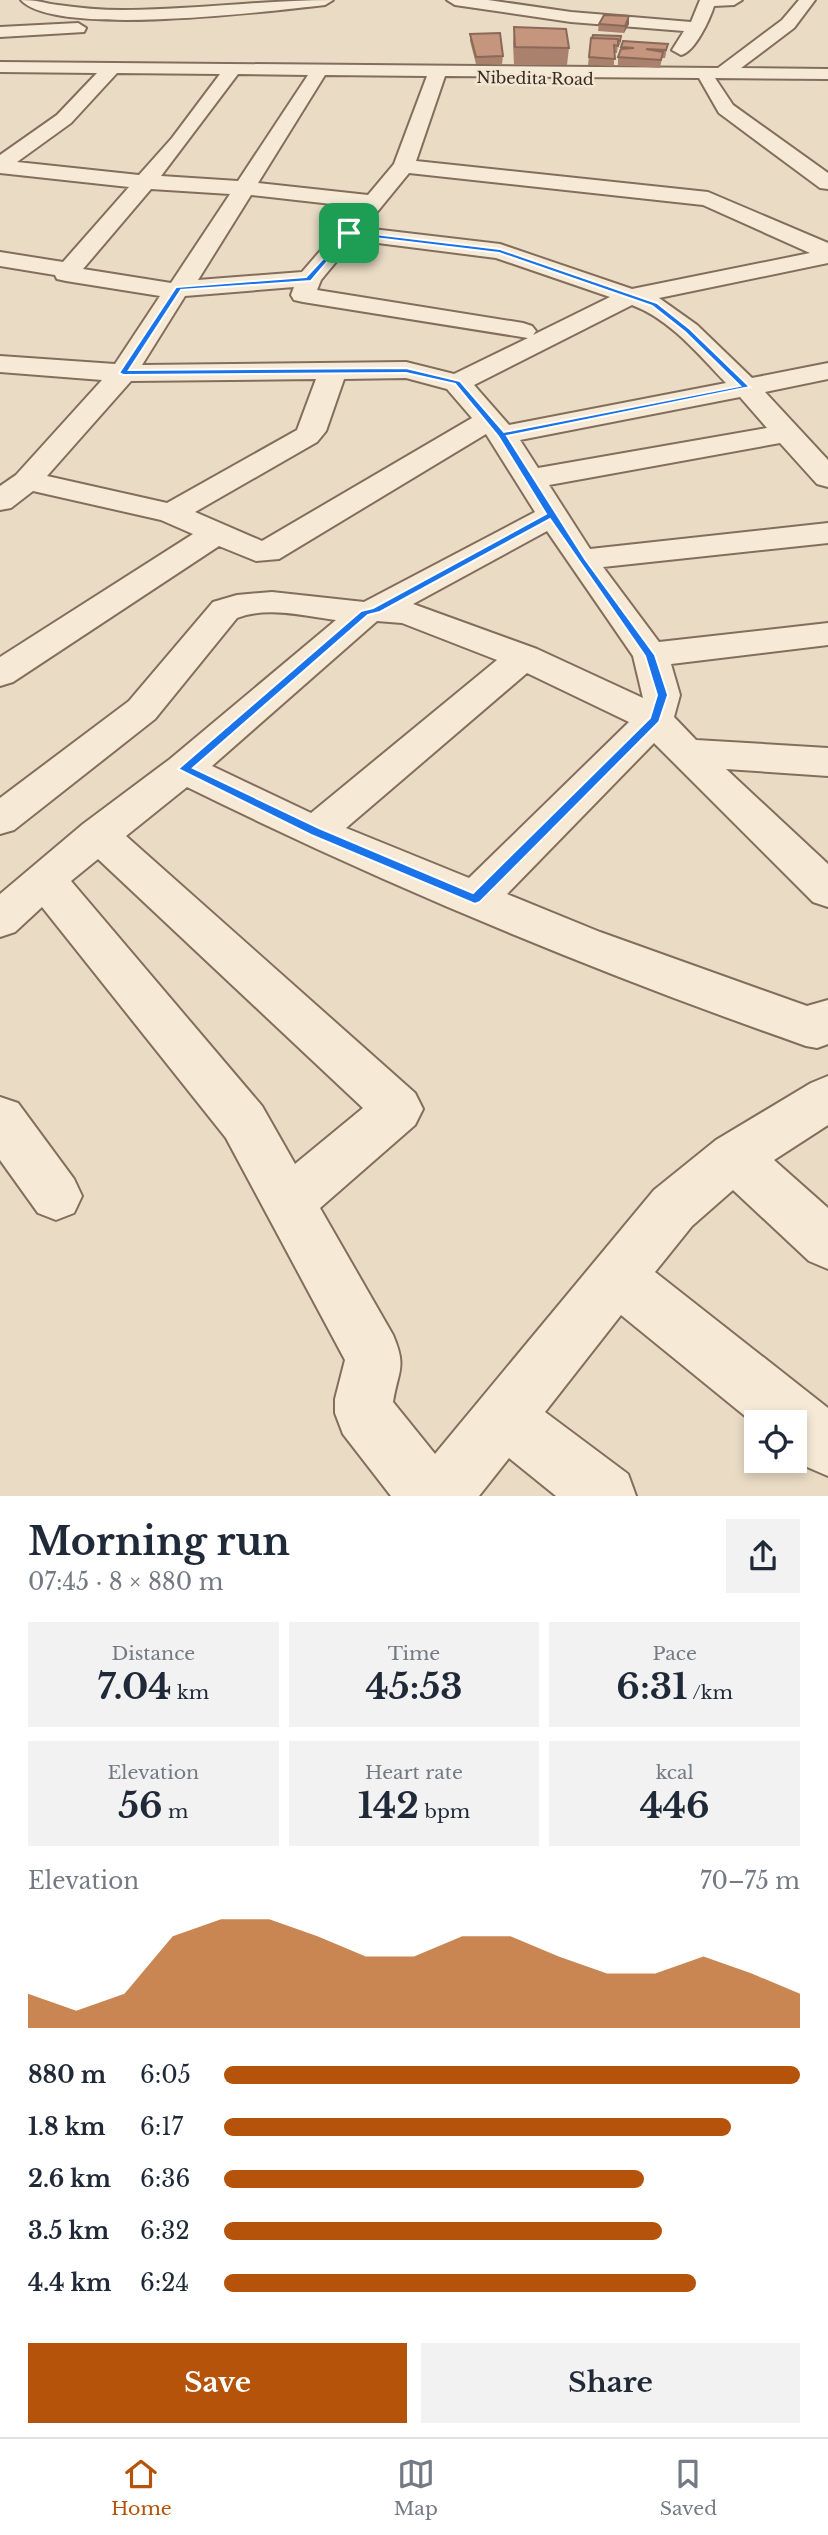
<!DOCTYPE html>
<html lang="en">
<head>
<meta charset="utf-8">
<style>
  body { margin:0; font-family:"Libre Baskerville",serif; background:#f2f2f3; color:#1f2937; height:100vh; display:flex; flex-direction:column; font-size:26px; white-space:nowrap }
  * { box-sizing:border-box; margin:0 }
  p { font-size:23px; color:#747a83 }
  .icon { flex:none; width:38px; height:38px; fill:none; stroke:currentColor; stroke-width:2; stroke-linecap:round; stroke-linejoin:round }
  .map { position:relative; height:1496px; overflow:hidden }
  .sheet { display:flex; flex-direction:column; background:#fff; flex:1 }
  .sheet>* { flex:none }
  .buttons { position:absolute; left:744px; top:1410px; display:grid; gap:14px }
  .buttons a { display:grid; place-items:center; width:63px; height:63px; border-radius:0px; background:#fff; box-shadow:0 4px 10px #0003; font-size:35px }
  .pin { position:absolute; display:grid; place-items:center; width:60px; height:60px; color:#fff; margin:-30px; border-radius:14px; box-shadow:0 4px 10px #0006 }
  .round { display:grid; place-items:center; flex:none; width:74px; height:74px; border-radius:0px; background:#f2f2f3 }
  .summary { display:flex; align-items:center; justify-content:space-between; height:119px; padding:0 28px }
  h1 { font-size:38px; font-weight:800; line-height:52px }
  .metrics { display:grid; grid-template-columns:repeat(3,1fr); gap:10px; height:119px; padding:7px 28px }
  .metrics div { display:grid; align-content:center; border-radius:0px; background:#f2f2f3; text-align:center }
  .metrics b { font-size:35px; font-weight:800 }
  .metrics small { font-size:19px; font-weight:400 }
  .metrics p { font-size:19px }
  .chart { height:196px; padding:14px 28px }
  .chart p { display:flex; justify-content:space-between }
  .chart svg { width:100%; height:126px; margin-top:7px; fill:#b45309; opacity:.7 }
  .button { display:flex; gap:14px; margin-top:auto; padding:14px 28px }
  .button a { flex:1; height:80px; border-radius:0px; background:#b45309; color:#fff; font-size:28px; font-weight:800; line-height:80px; text-align:center }
  .button a+a { background:#f2f2f3; color:#1f2937 }
  ul { padding:0 28px; list-style:none; font-size:23px }
  li { display:grid; grid-template-columns:112px 84px 1fr; align-items:center; height:52px }
  li i { height:18px; border-radius:9px; background:#b45309 }
  .tabs { display:flex; justify-content:space-around; align-items:center; height:98px; border-top:2px solid #e0e1e3; background:#fff; font-size:19px; color:#747a83 }
  .tabs a { display:grid; justify-items:center; gap:4px }
  .tabs .active { color:#b45309 }
  .map>svg:first-child { display:block }
  .lines { fill:none; stroke-linecap:round; stroke-linejoin:round }
  .minor-casing { stroke:#836e5c; stroke-width:4 }
  .minor { fill:#f6ead7; fill-rule:evenodd }
  .wall { fill:#a9816c }
  .shaded-wall { fill:#8a6958 }
  .building { fill:#c5967d; stroke:#8a6958; stroke-width:2 }
  .route { fill:#1a73e8; stroke:#fff; stroke-width:2; fill-rule:evenodd }
  .labels { text-anchor:middle; stroke-width:5; stroke-linejoin:round; paint-order:stroke }
  .far-street-label { font-size:16px; fill:#35281f; stroke:#f2e7d3 }
</style>
</head>
<body>
<div class="map">
<svg width="828" height="1496" viewBox="0 0 828 1496">
  <rect width="100%" height="100%" fill="#eadcc4"/>
  <g class="lines">
    <!-- minor casing -->
    <g class="minor-casing">
      <path id="minor" d="M 21,0 C 38,0 43,3 58,5 C 79,8 101,10 122,10 C 193,10 263,0 333,0 L 325,5 C 271,11 55,38 21,0 Z
        M 447,0 L 488,0 L 571,12 L 691,22 L 700,0 L 742,0 L 734,5 L 714,6 C 710,19 695,52 681,55 L 672,50 L 684,31 L 571,22 L 455,5 Z
        M 799,0 L 815,0 L 794,28 L 741,68 L 828,69 L 828,79 L 715,78 L 733,105 L 828,173 L 828,189 L 820,188 L 719,113 L 699,78 L 445,76 L 416,161 L 708,192 L 828,243 L 828,263 L 659,298 L 697,325 L 752,378 L 828,363 L 828,379 L 765,392 L 828,460 L 828,487 L 817,484 L 780,443 L 549,485 L 590,549 L 828,523 L 828,543 L 603,567 L 659,642 L 828,623 L 828,645 L 671,664 L 680,695 L 674,717 L 696,740 L 828,748 L 828,776 L 726,769 L 828,864 L 828,907 L 813,902 L 654,743 L 507,894 L 600,932 L 807,1006 L 828,1000 L 828,1044 L 817,1048 L 806,1046 C 595,972 388,886 187,787 L 126,836 L 415,1093 L 423,1109 L 415,1125 L 320,1208 L 393,1335 C 407,1368 398,1370 393,1402 L 435,1454 L 654,1190 L 716,1140 L 811,1083 L 828,1076 L 828,1125 L 774,1160 L 828,1208 L 828,1269 L 809,1261 L 733,1190 L 692,1226 L 655,1272 L 828,1408 L 828,1476 L 807,1467 L 794,1457 L 794,1423 L 756,1423 L 756,1425 L 621,1315 L 545,1412 L 628,1474 L 636,1496 L 556,1496 L 509,1458 L 479,1496 L 391,1496 L 343,1434 L 335,1413 L 335,1399 L 345,1360 L 226,1138 L 42,907 L 15,932 L 0,937 L 0,894 L 83,824 L 170,759 L 336,620 C 306,616 266,606 237,618 L 155,719 L 14,830 L 0,834 L 0,798 L 129,701 L 213,602 L 237,595 L 272,592 L 364,602 L 535,512 L 486,434 L 279,559 L 256,561 L 219,546 L 13,682 L 0,686 L 0,657 L 193,534 L 161,520 L 33,491 L 11,508 L 0,510 L 0,486 L 16,475 L 102,380 L 0,372 L 0,356 L 115,364 L 160,296 L 66,281 L 57,279 L 55,275 L 0,266 L 0,252 L 63,262 L 129,187 L 0,173 L 0,155 L 57,115 L 97,73 L 0,72 L 0,62 L 718,68 L 782,20 ZM 117,73 L 220,74 L 172,138 L 139,175 L 17,162 L 71,123 ZM 238,74 L 308,75 L 238,181 L 161,176 ZM 325,75 L 427,76 L 394,164 L 368,195 L 258,183 ZM 409,173 L 703,205 L 810,253 L 632,289 L 500,244 L 364,228 ZM 151,189 L 230,194 L 171,283 L 83,269 ZM 251,195 L 358,207 L 302,272 L 198,280 ZM 354,240 L 496,258 L 610,297 L 533,335 L 536,331 L 532,326 L 523,323 L 317,290 L 321,280 ZM 294,287 L 291,295 L 294,300 L 303,302 L 528,338 L 454,374 L 406,362 L 142,365 L 185,296 ZM 632,305 C 670,319 699,355 726,383 L 509,425 L 474,385 ZM 406,378 L 447,389 L 472,418 L 262,541 L 195,512 L 317,442 L 326,431 L 344,379 ZM 316,379 L 297,430 L 167,503 L 47,476 L 131,381 ZM 740,397 L 767,428 L 538,468 L 520,440 ZM 547,531 L 633,656 L 643,698 L 537,649 L 413,604 ZM 377,621 L 402,623 L 497,660 L 311,813 L 212,766 ZM 527,673 L 629,722 L 469,878 L 346,828 ZM 98,859 L 363,1108 L 295,1164 L 262,1106 L 71,881 Z
        M 78,23 L 86,28 L 84,32 L 0,37 L 0,27 Z
        M 0,1097 L 18,1103 L 74,1179 L 82,1196 L 74,1213 L 56,1220 L 38,1213 L 0,1160 Z"/>
    </g>
    <!-- minor -->
    <use href="#minor" class="minor"/>
  </g>
  <!-- wall -->
  <path class="wall" d="M 629,16 L 629,24 L 624,33 L 598,31 L 599,24 Z
    M 514,27 L 569,48 L 567,65 L 514,65 L 513,44 Z
    M 470,34 L 503,56 L 502,64 L 476,64 L 470,41 Z
    M 591,38 L 621,40 L 620,45 L 618,45 L 617,53 L 614,53 L 614,66 L 588,65 Z
    M 623,41 L 668,44 L 665,58 L 662,58 L 660,68 L 618,65 L 618,57 Z"/>
  <!-- shaded-wall -->
  <path class="shaded-wall" d="M 629,16 L 629,24 L 624,33 L 625,26 Z"/>
  <!-- building -->
  <path class="building" d="M 604,15 L 629,16 L 625,26 L 599,24 Z
    M 514,27 L 566,29 L 569,48 L 515,47 Z
    M 500,33 L 503,56 L 476,57 L 470,34 Z
    M 593,35 L 621,36 L 620,41 L 618,41 L 618,39 L 592,38 Z
    M 591,38 L 618,39 L 618,46 L 614,45 L 615,59 L 589,57 Z
    M 623,41 L 668,44 L 666,50 L 646,49 L 663,52 L 661,60 L 618,57 L 621,49 L 634,48 L 621,47 Z"/>
  <!-- route -->
  <path class="route" d="M 349,231 L 500,249 L 657,303 L 690,329 L 750,387 L 507,436 L 585,559 L 655,655 L 668,695 L 659,722 L 480,902 L 475,904 L 311,835 L 178,769 L 361,611 L 373,608 L 546,514 L 498,436 L 455,384 L 406,373 L 123,375 L 119,373 L 176,287 L 306,277 ZM 350,235 L 499,253 L 652,306 L 685,332 L 740,386 L 504,432 L 460,381 L 406,368 L 129,370 L 181,290 L 311,281 ZM 550,519 L 645,656 L 657,695 L 650,718 L 473,893 L 319,828 L 193,768 L 368,615 L 380,612 Z"/>
  <g class="labels">
    <!-- far-street labels -->
    <g class="far-street-label">
      <text transform="translate(535 78) rotate(1)" y="6">Nibedita Road</text>
    </g>
  </g>
</svg>
<div class="buttons">
<a><svg class="icon" aria-label="locate" viewBox="0 0 24 24"><circle cx="12" cy="12" r="6"/><path d="M12 2v4M12 18v4M2 12h4M18 12h4"/></svg></a>
</div>
<div class="pin" style="left:349px;top:233px;background:#1e9e55"><svg class="icon" aria-label="arrive" viewBox="0 0 24 24"><path d="M6 21V4h12l-3 4 3 4H6"/></svg></div>
</div>
<section class="sheet">
<div class="summary"><div><h1>Morning run</h1><p>07:45 · 8 × 880 m</p></div><a class="round"><svg class="icon" aria-label="share" viewBox="0 0 24 24"><path d="M12 15V3M7 8l5-5 5 5M5 13v7h14v-7"/></svg></a></div>
<div class="metrics">
<div><p>Distance</p><b>7.04<small> km</small></b></div>
<div><p>Time</p><b>45:53</b></div>
<div><p>Pace</p><b>6:31<small> /km</small></b></div>
</div>
<div class="metrics">
<div><p>Elevation</p><b>56<small> m</small></b></div>
<div><p>Heart rate</p><b>142<small> bpm</small></b></div>
<div><p>kcal</p><b>446</b></div>
</div>
<div class="chart"><p><span>Elevation</span>70–75 m</p>
<svg viewBox="0 0 160 44" preserveAspectRatio="none"><path d="M0 44V32L10 38L20 32L30 12L40 6L50 6L60 12L70 19L80 19L90 12L100 12L110 19L120 25L130 25L140 19L150 25L160 32V44z"/></svg>
</div>
<ul>
<li><b>880 m</b>6:05<i style="width:100%"></i></li>
<li><b>1.8 km</b>6:17<i style="width:88%"></i></li>
<li><b>2.6 km</b>6:36<i style="width:73%"></i></li>
<li><b>3.5 km</b>6:32<i style="width:76%"></i></li>
<li><b>4.4 km</b>6:24<i style="width:82%"></i></li>
</ul>
<div class="button"><a>Save</a><a>Share</a></div>
</section>
<nav class="tabs">
<a class="active"><svg class="icon" aria-label="home" viewBox="0 0 24 24"><path d="M3 11l9-7 9 7M6 9v11h12V9"/></svg>Home</a>
<a><svg class="icon" aria-label="map" viewBox="0 0 24 24"><path d="M3 6l6-2 6 2 6-2v14l-6 2-6-2-6 2zM9 4v14M15 6v14"/></svg>Map</a>
<a><svg class="icon" aria-label="saved" viewBox="0 0 24 24"><path d="M7 4h10v16l-5-4-5 4z"/></svg>Saved</a>
</nav>
</body>
</html>
